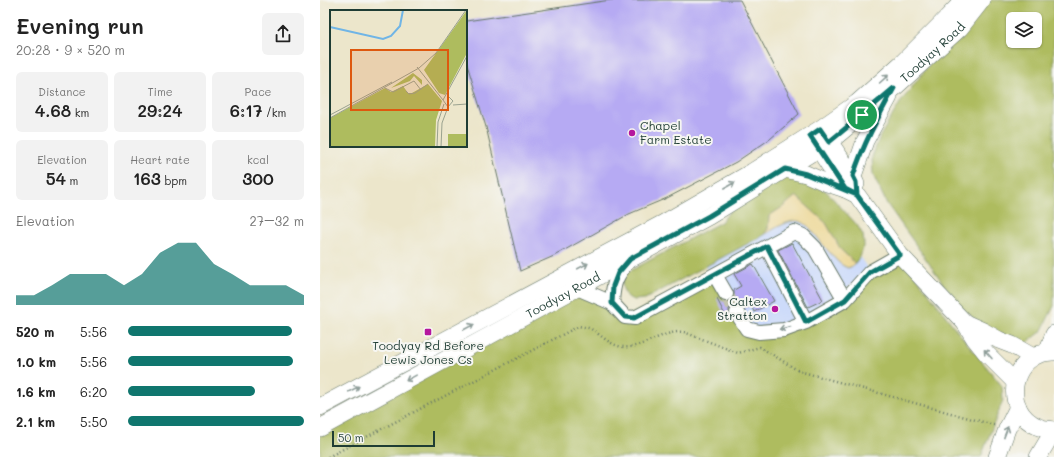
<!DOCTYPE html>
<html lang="en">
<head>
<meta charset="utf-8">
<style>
  body { margin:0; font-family:Mali,sans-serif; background:#f2f2f2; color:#222; height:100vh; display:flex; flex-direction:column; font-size:15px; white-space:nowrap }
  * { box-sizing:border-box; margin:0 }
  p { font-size:13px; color:#767676 }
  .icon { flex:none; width:22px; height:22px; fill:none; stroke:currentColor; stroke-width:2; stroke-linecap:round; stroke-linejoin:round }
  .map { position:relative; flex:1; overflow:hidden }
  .sheet { display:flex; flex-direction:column; background:#fff; width:320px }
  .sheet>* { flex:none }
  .fabs { position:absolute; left:686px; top:12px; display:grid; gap:8px }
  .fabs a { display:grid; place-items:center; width:36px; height:36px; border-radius:6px; background:#fff; box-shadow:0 1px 3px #0004; font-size:20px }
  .scale { position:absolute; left:12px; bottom:10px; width:103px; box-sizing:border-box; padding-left:4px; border:2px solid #1f3d34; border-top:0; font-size:11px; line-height:14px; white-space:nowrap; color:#1f3d34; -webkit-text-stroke:3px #f6f6f2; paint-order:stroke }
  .pin { position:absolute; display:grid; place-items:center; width:34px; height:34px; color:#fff; margin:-17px; border:2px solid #fff; border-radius:50%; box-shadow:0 1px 4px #0007 }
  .round { display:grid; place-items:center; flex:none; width:42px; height:42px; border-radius:6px; background:#f2f2f2 }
  .overview { display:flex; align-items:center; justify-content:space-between; height:68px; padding:0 16px }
  h1 { font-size:22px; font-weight:600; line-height:30px }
  .stats { display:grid; grid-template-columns:repeat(3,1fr); gap:6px; height:68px; padding:4px 16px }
  .stats div { display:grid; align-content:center; border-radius:6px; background:#f2f2f2; text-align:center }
  .stats b { font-size:17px; font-weight:600 }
  .stats small { font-size:11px; font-weight:400 }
  .stats p { font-size:11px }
  .chart { height:112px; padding:8px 16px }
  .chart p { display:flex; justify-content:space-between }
  .chart svg { width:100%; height:72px; margin-top:4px; fill:#0f766e; opacity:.7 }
  ul { padding:0 16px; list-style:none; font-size:13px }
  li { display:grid; grid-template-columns:64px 48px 1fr; align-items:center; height:30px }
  li i { height:10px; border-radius:5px; background:#0f766e }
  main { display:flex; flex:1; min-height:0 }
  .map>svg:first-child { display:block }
  .built { fill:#cddbfa }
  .green { fill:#aebc5e; stroke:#667c49; fill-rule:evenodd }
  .sand { fill:#eeda9e; stroke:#868c69 }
  .building { fill:#b6aaf3 }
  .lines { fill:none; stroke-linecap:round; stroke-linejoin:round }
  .minor-tunnel { stroke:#c3c4ad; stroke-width:14; stroke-dasharray:14 7; stroke-linecap:butt }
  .minor-casing { stroke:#677869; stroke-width:16 }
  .major-casing { stroke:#677869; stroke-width:18 }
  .path { stroke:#677869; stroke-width:2.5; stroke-dasharray:1 3; stroke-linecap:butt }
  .minor { stroke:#fff; stroke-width:14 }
  .major { stroke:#fff; stroke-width:17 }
  .oneway { stroke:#8f9e9a }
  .route-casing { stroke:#fff; stroke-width:8 }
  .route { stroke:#0f766e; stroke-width:5 }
  .poi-dot { fill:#b5179e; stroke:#f6f6f2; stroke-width:1.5 }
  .labels { text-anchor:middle; stroke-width:4; stroke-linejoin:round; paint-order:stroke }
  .street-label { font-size:12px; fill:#1f3d34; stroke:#f6f6f2 }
  .poi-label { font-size:12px; fill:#1f3d34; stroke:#f6f6f2; text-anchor:start }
  .inset-river { fill:none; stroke:#70b5e6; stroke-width:2 }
  .inset-road { fill:none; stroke:#9aa28f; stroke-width:1 }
  .view { fill:#de580e; fill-opacity:0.15; stroke:#de580e; stroke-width:2 }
  .inset-edge { fill:none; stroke:#1f3d34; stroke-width:2 }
</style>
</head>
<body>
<main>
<section class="sheet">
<div class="overview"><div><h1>Evening run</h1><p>20:28 · 9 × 520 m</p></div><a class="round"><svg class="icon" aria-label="share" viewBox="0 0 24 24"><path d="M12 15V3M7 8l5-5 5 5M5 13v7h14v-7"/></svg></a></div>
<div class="stats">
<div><p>Distance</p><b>4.68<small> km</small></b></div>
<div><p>Time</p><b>29:24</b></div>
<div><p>Pace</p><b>6:17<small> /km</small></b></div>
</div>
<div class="stats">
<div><p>Elevation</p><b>54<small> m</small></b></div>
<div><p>Heart rate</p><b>163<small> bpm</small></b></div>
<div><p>kcal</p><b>300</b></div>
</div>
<div class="chart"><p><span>Elevation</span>27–32 m</p>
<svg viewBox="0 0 160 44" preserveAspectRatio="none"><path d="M0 44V38L10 38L20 32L30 25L40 25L50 25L60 32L70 25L80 12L90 6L100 6L110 19L120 25L130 32L140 32L150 32L160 38V44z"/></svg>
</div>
<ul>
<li><b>520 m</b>5:56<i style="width:93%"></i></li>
<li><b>1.0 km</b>5:56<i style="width:94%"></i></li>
<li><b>1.6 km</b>6:20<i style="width:72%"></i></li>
<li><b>2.1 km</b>5:50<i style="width:100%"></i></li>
</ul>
</section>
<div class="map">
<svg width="734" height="457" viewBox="0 0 734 457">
  <rect width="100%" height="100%" fill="#f6f6f2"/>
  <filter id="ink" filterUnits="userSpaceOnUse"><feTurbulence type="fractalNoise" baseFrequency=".025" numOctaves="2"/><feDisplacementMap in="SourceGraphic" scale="8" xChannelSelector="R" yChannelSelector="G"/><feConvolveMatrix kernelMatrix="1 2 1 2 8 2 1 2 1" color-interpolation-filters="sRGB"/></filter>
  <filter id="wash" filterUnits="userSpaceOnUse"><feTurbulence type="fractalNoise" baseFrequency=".012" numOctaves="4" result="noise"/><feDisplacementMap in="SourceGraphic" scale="16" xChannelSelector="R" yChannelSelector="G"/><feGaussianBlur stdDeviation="0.9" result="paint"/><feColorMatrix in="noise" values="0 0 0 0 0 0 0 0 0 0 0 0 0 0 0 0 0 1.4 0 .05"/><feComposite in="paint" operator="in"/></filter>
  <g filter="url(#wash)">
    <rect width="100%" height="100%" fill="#ece6cb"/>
    <!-- built -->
    <path class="built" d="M 502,201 L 550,272 L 440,347 L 380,259 L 463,202 Z"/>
    <!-- green -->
    <path class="green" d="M 662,0 L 734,0 L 734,306 L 721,332 L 705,344 L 662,326 L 637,303 L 567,204 L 553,175 L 552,157 L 560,136 L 580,103 L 605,70 ZM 693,19 L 715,19 L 715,41 L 693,41 Z
      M 465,177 L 479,177 L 506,191 L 537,225 L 543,235 L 544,245 L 540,257 L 535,263 L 521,250 L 506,223 L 476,196 L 464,206 L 449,216 L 448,229 L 444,235 L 325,299 C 322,299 318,300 315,300 C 305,299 299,285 304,277 C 305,275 307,274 308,272 L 401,222 L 410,211 Z
      M 580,255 L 638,332 L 682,386 L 683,400 L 661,457 L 0,457 L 0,428 L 257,288 L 305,317 L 395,275 L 427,329 L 486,322 Z"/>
    <!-- sand -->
    <path class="sand" d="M 476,196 L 506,223 L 521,250 L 535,263 L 533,266 L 528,268 C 520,265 516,260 511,254 C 483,223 487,208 444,235 L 448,229 L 449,216 L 464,206 Z"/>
    <g id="blocks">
      <!-- building -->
      <path class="building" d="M 291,0 L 420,0 L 479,114 L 450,139 L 416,162 L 347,198 L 309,214 L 234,256 L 200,271 L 166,127 L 146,61 L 146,21 Z
        M 472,243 L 503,300 L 488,307 L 458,250 Z
        M 433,264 L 454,301 L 434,312 L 431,305 L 424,309 L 421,305 L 413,306 L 409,309 L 410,317 L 407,319 L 397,299 L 399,298 L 401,301 L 406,302 L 411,301 L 414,298 L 414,290 L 421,286 L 414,274 Z"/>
    </g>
  </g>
  <g filter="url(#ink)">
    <use href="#blocks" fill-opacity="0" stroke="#677869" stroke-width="1"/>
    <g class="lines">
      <!-- minor-tunnel -->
      <path class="minor-tunnel" d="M 406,294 L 417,313"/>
      <!-- minor casing -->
      <g class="minor-casing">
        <path id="minor" d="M 447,247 L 486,322
          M 395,275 L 406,294
          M 257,288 L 292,303 L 305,317 L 315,318 L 474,232 L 483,236 L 495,248 L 525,300
          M 292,303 C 293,282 296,276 309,260
          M 417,313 L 427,329 L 439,332 L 464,330 L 486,322 L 525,300 L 550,272 L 580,255"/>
      </g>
      <!-- major casing -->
      <g class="major-casing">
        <g id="major">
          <path d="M 504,134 L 530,172 L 536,184"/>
          <path d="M 493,140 L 525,189"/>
          <path d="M 465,169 L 486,174 L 507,183 L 525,189 L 537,195 L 580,255 L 645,323 L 655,339 L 667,354 L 695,382"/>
          <path d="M 533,176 L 545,141 L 569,97"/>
          <path d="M 645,323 L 663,331 L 679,340 L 692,345 L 713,357"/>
          <path d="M 727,352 L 734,334"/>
          <path d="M 734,352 C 691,351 679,411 719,427 C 723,429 729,429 734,430"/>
          <path d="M 0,407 L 342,224 L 432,172 L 500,129 L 537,103 L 582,63 L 622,23 L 644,0"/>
          <path id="s1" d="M 0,428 L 389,216 L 509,142 L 574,88 L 640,28 L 662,0"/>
          <path d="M 677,457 L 687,429 L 698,407"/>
          <path d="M 718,457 L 734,430"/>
        </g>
      </g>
      <!-- path -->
      <path class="path" d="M 8,457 L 259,326 C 263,327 267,327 271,329 C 281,335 291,346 304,347 C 322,349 343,330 364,332 L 418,353 L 440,347 L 479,371 L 674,425"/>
      <!-- minor -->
      <use href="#minor" class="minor"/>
      <!-- major -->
      <use href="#major" class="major"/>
    </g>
    <!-- one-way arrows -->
    <defs><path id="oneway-shaft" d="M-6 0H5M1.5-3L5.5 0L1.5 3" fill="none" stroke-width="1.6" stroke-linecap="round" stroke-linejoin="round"/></defs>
    <g class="oneway">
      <use href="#oneway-shaft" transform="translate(564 79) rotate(-42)"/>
      <use href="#oneway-shaft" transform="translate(410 185) rotate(-30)"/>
      <use href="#oneway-shaft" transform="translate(263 266) rotate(-28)"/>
      <use href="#oneway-shaft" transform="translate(149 327) rotate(-28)"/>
      <use href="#oneway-shaft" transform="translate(465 328) rotate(167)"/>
      <use href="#oneway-shaft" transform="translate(668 354) rotate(-131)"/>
      <use href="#oneway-shaft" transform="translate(91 378) rotate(151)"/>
      <use href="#oneway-shaft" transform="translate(34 389) rotate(-28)"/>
      <use href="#oneway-shaft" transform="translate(686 432) rotate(-69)"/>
    </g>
  </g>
  <g class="lines" filter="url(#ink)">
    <!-- route casing -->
    <g class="route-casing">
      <path id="route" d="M 542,115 L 509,142 L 500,129 L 490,136 L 525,189 L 537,195 L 580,255 L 550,272 L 525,300 L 486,322 L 447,246 L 314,318 L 305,317 L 292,303 L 293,286 L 298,273 L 310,259 L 389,216 L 465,169 L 486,174 L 537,195 L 536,182 L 533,176 C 543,145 558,117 574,88 L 542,115"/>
    </g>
    <!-- route -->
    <use href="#route" class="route"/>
  </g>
  <!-- markers -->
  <g class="poi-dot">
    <circle cx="312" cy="133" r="4"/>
    <circle cx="455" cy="309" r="4"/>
    <rect x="104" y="328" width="8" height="8" rx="2"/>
  </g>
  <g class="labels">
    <!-- street labels -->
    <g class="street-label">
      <text dy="4" stroke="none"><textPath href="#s1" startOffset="721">Toodyay Road</textPath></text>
      <text dy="4" stroke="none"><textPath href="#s1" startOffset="277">Toodyay Road</textPath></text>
    </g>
    <!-- poi labels -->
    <g class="poi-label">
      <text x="320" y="130">Chapel<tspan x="320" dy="14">Farm Estate</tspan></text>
      <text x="447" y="306" text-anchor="end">Caltex<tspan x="447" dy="14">Stratton</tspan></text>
      <text x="108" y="350" text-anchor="middle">Toodyay Rd Before<tspan x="108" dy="14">Lewis Jones Cs</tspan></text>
    </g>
  </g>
  <!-- overview -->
  <g transform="translate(10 10)">
    <rect width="137" height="137" fill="#ece6cb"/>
    <path d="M 137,0 L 137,43 L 115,85 L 109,83 L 94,60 ZM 83,63 L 92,70 L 92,75 L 84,66 L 80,71 L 61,78 ZM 98,74 L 112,91 L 106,110 L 105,137 L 0,137 L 0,108 L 55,78 L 61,82 L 73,76 L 78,83 L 82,83 ZM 118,124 L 137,124 L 137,137 L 118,137 Z" fill="#aebc5e"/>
    <path class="inset-river" d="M 0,17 L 53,29 L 61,26 L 70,16 L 73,0"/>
    <path class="inset-road" d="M 87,57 L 113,90M 55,78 L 63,82 L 84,71 L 91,80M 76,81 L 79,84 L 85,83 L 98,74M 118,86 L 123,91 L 118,97 L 113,90 L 137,46M 123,95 L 137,94M 0,105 L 62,72M 0,108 L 89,58 L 106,43 L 136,0M 107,137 L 108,112 L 114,94M 111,137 L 112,113 L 118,97"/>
    <path class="view" d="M 21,40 L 118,40 L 118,100 L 21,100 Z"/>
    <rect width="137" height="137" class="inset-edge"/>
  </g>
</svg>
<div class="fabs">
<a><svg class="icon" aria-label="layers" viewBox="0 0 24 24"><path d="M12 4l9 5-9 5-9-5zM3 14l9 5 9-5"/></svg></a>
</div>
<div class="scale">50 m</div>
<div class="pin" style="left:542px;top:115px;background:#1e9e55"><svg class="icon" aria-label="arrive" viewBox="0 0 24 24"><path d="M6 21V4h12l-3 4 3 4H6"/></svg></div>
</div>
</main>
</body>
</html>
